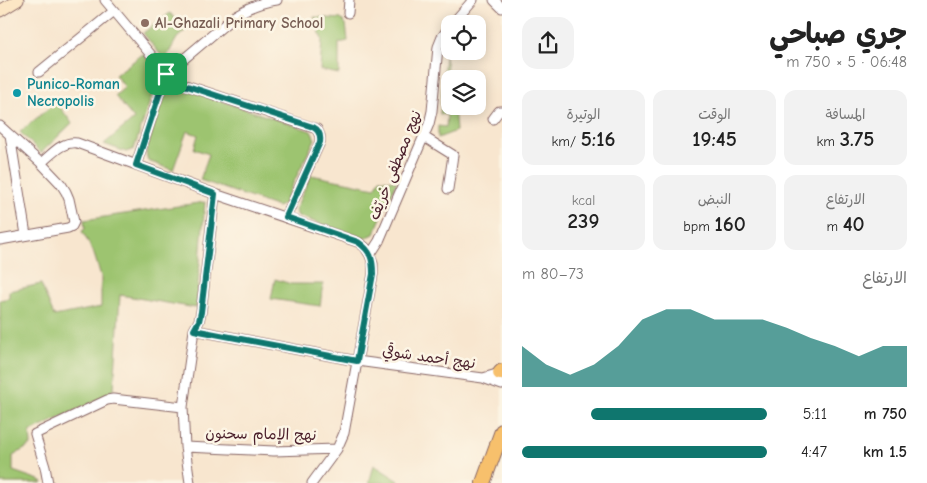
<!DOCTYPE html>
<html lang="ar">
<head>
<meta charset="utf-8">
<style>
  body { margin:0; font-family:"Comic Neue","Playpen Sans Arabic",sans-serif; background:#f2f2f2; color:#222; direction:rtl; height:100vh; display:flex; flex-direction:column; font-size:19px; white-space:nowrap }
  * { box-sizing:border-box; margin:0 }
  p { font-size:16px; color:#767676 }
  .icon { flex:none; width:28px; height:28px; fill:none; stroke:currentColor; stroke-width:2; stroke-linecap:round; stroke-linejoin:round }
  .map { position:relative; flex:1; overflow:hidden; direction:ltr }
  .side { display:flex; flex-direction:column; background:#fff; width:425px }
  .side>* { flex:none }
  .fabs { position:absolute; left:441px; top:15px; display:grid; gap:10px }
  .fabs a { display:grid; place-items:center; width:45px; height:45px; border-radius:10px; background:#fff; box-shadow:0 2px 12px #0003; font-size:25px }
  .pin { position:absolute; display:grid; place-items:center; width:42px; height:42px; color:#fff; margin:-21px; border-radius:10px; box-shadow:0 2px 8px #0006 }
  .round { display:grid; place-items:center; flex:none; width:52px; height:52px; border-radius:15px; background:#f2f2f2 }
  .summary { display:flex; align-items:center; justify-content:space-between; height:85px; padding:0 20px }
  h1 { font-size:28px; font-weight:700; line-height:38px }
  .stats { display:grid; grid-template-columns:repeat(3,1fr); gap:8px; height:85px; padding:5px 20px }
  .stats div { display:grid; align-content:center; border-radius:12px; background:#f2f2f2; text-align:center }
  .stats b { font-size:21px; font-weight:700 }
  .stats small { font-size:14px; font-weight:400 }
  .stats p { font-size:14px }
  .chart { height:140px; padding:10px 20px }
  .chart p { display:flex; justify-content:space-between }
  .chart svg { width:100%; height:90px; margin-top:5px; fill:#0f766e; opacity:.7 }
  ul { padding:0 20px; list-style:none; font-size:16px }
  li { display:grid; grid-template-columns:80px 60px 1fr; align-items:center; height:38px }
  li i { height:12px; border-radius:6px; background:#0f766e }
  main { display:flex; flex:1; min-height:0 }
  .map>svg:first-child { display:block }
  .green { fill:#9dc46f; stroke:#74724d }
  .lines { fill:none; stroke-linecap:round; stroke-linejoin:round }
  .minor-casing { stroke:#876564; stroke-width:11 }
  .secondary-casing { stroke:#876564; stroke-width:13 }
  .primary-casing { stroke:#876564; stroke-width:16 }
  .minor { stroke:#fff; stroke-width:9 }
  .secondary { stroke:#fce6c4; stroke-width:11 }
  .primary { stroke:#f7c06c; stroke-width:14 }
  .route-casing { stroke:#fff; stroke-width:10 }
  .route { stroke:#0f766e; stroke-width:6 }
  .education-dot { fill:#8d6e63; stroke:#fcf5e5; stroke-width:2 }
  .culture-dot { fill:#0f9aa8; stroke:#fcf5e5; stroke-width:2 }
  .labels { text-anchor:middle; stroke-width:5; stroke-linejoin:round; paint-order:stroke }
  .education-label { font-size:15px; font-weight:bold; fill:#785e54; stroke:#fcf5e5; text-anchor:start }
  .culture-label { font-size:15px; font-weight:bold; fill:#0d838f; stroke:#fcf5e5; text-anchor:start }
  .street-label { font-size:15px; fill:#4a1f2b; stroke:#fcf5e5 }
</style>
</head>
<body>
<main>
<section class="side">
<div class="summary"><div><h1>جري صباحي</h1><p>06:48 · 5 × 750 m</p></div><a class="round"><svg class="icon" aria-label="share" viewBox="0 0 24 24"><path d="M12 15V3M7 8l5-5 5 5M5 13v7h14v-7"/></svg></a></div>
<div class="stats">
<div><p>المسافة</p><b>3.75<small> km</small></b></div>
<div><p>الوقت</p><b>19:45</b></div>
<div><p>الوتيرة</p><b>5:16<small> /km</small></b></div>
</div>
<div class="stats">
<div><p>الارتفاع</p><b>40<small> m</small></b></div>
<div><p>النبض</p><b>160<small> bpm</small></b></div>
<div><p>kcal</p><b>239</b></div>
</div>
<div class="chart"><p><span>الارتفاع</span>73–80 m</p>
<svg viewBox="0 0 160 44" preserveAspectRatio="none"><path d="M0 44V24L10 33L20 38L30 33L40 24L50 11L60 6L70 6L80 11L90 11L100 11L110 15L120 20L130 24L140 29L150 24L160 24V44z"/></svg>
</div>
<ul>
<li><b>750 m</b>5:11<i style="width:72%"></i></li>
<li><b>1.5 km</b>4:47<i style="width:100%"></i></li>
</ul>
</section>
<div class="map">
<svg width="502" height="483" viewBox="0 0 502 483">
  <rect width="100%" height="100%" fill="#fcf5e5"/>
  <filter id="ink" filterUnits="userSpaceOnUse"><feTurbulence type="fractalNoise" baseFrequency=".02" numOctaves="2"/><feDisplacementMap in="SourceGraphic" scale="10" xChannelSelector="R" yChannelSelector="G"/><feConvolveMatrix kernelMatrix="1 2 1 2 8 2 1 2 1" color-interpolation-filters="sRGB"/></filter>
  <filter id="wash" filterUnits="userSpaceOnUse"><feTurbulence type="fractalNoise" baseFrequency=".0096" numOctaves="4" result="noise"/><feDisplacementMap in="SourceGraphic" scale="20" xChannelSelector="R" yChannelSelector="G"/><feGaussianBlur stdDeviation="1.12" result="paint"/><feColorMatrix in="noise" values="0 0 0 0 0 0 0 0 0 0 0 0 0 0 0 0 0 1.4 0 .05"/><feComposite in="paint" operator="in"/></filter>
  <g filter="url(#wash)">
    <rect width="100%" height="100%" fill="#f8e6cf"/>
    <!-- green -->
    <path class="green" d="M 170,13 L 185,31 L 177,38 L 165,60 L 143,33 Z
      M 314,17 L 341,19 L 346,24 L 348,41 L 339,43 L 339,74 L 320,70 L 322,40 Z
      M 143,54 L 153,66 L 157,80 L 134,149 L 126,152 L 104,144 L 134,119 L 115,96 L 125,87 L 115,75 Z
      M 445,55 L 450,90 L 450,106 L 454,106 L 456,131 L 438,138 L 438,126 L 446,127 L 447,115 L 440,114 Z
      M 167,83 L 311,131 L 315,139 L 283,204 L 278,207 L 200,180 L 209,154 L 194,149 L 198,135 L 187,131 L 173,170 L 148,161 L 146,153 Z
      M 56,102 L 72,123 L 41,153 L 20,132 Z
      M 311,175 L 375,188 L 380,179 L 397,181 L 374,234 L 363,239 L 298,216 L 295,210 Z
      M 205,202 L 196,308 L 120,295 L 114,389 L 108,395 L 30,432 L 31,445 L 13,456 L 13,471 L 42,481 L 43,483 L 0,483 L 0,300 L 9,298 L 9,291 L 41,284 L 54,316 L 101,307 L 101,276 L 93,251 L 82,231 L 85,229 L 84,220 Z
      M 275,279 L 291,284 L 323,284 L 320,306 L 271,299 Z
      M 374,465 L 399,481 L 398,483 L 369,483 Z"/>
  </g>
  <g filter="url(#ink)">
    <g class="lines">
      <!-- minor casing -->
      <g class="minor-casing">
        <path id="minor" d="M 105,0 L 173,81 L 317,129 L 320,136 L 320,142 L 286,217
          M 494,0 L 502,8
          M 348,13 L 349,0
          M 452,24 L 473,0
          M 39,72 L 114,11
          M 166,74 L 236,15 C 249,7 261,2 277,0
          M 493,119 L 499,111 L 502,111
          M 0,126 L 41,163 L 61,184 L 66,192 L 69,199 L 74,222 L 72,226 L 68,228 L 0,240
          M 10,135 L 26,235
          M 424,137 L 453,155 L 448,189
          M 41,163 C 52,154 62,141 77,143 L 215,194 L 358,242 L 365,247 L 370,255
          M 136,165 L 166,74
          M 194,330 L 357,361 L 483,378 L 500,373 L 502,374
          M 483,378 L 502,385
          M 185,447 L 274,451 L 337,449
          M 48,483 L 45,467 L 35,434 L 107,400 L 113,399 L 183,407
          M 190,483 L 185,447 L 183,407 L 194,330 L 199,321 L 201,312 L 215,194
          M 312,483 L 337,449 L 344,433 L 373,274 L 373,264 L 370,255 L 379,241 L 429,124 L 432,111 L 438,47 L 442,37 L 450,26"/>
      </g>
      <!-- secondary casing -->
      <g class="secondary-casing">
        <path id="secondary" d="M 0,11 L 18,0"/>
      </g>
      <!-- primary casing -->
      <g class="primary-casing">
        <path id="primary" d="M 500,373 L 502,371
          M 483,483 L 502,431"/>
      </g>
      <!-- minor -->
      <use href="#minor" class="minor"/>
      <!-- secondary -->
      <use href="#secondary" class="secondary"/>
      <!-- primary -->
      <use href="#primary" class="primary"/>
    </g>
  </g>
  <g class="lines" filter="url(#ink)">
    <!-- route casing -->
    <g class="route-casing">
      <path id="route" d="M 166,74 L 172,81 L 313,127 C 319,130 321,135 320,142 L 286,217 L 358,242 C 371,251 373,259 373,274 L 357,361 L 194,330 L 199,321 L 201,312 L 215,194 L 136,165 Z"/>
    </g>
    <!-- route -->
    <use href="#route" class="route"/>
  </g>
  <!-- markers -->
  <circle class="education-dot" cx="145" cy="23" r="5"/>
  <circle class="culture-dot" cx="17" cy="93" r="5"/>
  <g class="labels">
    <!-- education labels -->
    <g class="education-label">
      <text x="155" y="28">Al-Ghazali Primary School</text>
    </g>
    <!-- culture labels -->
    <g class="culture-label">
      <text x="27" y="89">Punico-Roman<tspan x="27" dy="17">Necropolis</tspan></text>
    </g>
    <!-- street labels -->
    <g class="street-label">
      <text transform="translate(395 165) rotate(-68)" y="5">نهج مصطفى خريّف</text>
      <text transform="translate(429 357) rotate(8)" y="5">نهج أحمد شوقي</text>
      <text transform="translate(261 434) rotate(1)" y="5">نهج الإمام سحنون</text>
    </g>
  </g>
</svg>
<div class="fabs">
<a><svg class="icon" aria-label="locate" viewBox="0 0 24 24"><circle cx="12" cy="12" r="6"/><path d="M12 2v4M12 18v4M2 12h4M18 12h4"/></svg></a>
<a><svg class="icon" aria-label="layers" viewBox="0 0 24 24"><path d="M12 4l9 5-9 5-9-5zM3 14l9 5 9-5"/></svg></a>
</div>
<div class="pin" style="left:166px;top:74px;background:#1e9e55"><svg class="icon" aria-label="arrive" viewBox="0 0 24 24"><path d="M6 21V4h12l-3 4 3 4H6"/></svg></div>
</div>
</main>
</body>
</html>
